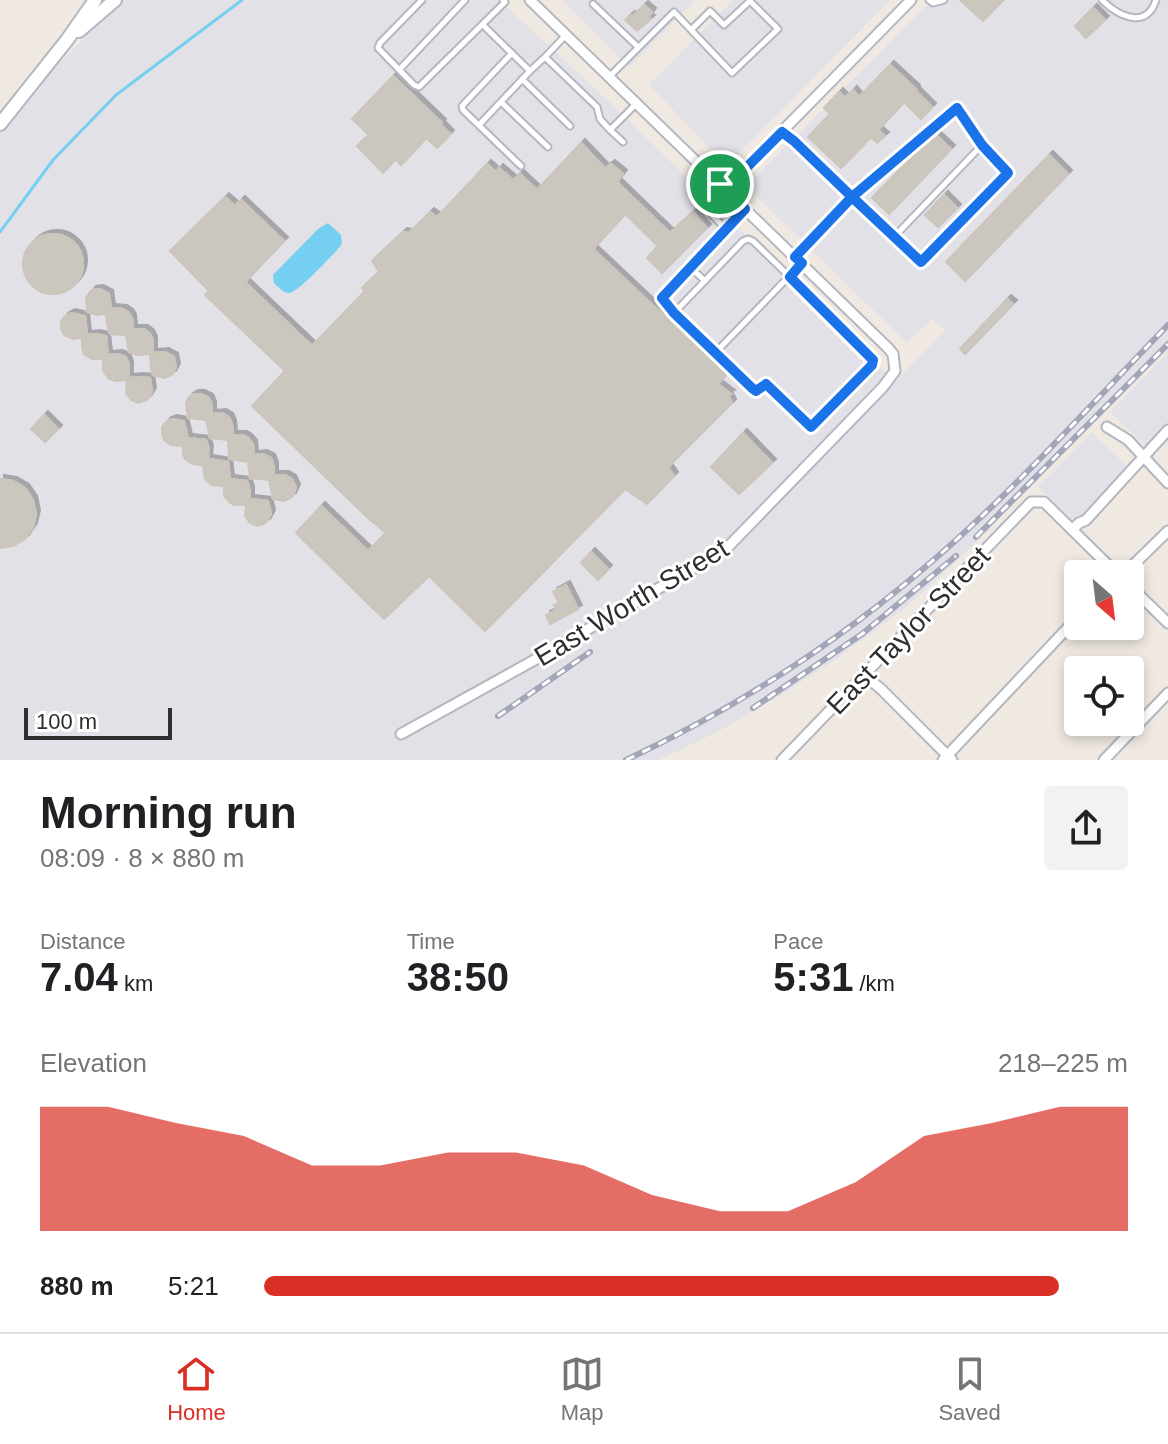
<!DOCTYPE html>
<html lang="en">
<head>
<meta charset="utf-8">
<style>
  body { margin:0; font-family:Arial,sans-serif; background:#f2f2f2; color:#202124; height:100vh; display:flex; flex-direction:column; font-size:30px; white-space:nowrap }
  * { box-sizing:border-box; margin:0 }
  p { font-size:26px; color:#757577 }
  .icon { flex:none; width:44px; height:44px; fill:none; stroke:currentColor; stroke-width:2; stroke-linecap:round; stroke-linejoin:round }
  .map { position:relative; height:760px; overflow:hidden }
  .details { display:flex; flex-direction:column; background:#fff; flex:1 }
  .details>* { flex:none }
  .needle { width:52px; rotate:152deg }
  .controls { position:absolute; left:1064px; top:560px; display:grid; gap:16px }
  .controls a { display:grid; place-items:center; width:80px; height:80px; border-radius:8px; background:#fff; box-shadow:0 4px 12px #0003; font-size:40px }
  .scale { position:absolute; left:24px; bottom:20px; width:148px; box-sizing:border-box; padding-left:8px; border:4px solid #2e2e2e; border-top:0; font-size:22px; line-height:28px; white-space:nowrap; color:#2e2e2e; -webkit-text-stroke:6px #fff; paint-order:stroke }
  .pin { position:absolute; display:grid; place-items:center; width:68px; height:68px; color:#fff; margin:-34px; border:4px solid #fff; border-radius:50%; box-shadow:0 2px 8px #0007 }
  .round { display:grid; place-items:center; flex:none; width:84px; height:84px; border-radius:8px; background:#f2f2f2 }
  .headline { display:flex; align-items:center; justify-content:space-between; height:136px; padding:0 40px }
  h1 { font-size:44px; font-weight:800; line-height:60px }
  .metrics { display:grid; grid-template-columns:repeat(3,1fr); gap:12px; height:136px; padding:8px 40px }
  .metrics div { display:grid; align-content:center }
  .metrics b { font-size:40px; font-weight:800 }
  .metrics small { font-size:22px; font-weight:400 }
  .metrics p { font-size:22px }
  .chart { height:224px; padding:16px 40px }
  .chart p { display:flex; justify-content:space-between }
  .chart svg { width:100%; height:144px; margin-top:8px; fill:#d93025; opacity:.7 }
  ul { padding:0 40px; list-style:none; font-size:26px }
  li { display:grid; grid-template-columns:128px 96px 1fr; align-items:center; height:60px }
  li i { height:20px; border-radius:10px; background:#d93025 }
  .dock { display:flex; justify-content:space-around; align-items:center; height:112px; border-top:2px solid #e0e0e0; background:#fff; font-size:22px; color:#757577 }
  .dock a { display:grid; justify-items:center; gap:4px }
  .dock .active { color:#d93025 }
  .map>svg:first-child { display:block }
  .industrial { fill:#e3e1e8 }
  .water { fill:#75cff0 }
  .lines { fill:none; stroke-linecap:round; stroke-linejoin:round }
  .stream { stroke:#75cff0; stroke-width:3 }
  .building { fill:#cbc7bf; stroke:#cbc5ba; stroke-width:2; filter:url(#shadow) }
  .service-casing { stroke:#b4b7c1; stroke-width:9 }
  .minor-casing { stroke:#b4b7c1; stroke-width:13 }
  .secondary-casing { stroke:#b4b7c1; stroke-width:16 }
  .service { stroke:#fff; stroke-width:5 }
  .minor { stroke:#fff; stroke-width:9 }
  .secondary { stroke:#fff; stroke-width:12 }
  .rail-casing { stroke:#a3a6b8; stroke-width:6 }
  .rail { stroke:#fff; stroke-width:3; stroke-dasharray:9; stroke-linecap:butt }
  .route-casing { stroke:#fff; stroke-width:16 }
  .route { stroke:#1a73e8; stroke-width:10 }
  .labels { text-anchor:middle; stroke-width:6; stroke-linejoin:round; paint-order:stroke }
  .street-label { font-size:28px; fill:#2e2e2e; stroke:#fff }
</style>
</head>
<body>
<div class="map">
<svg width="1168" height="760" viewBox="0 0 1168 760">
  <defs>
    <filter id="shadow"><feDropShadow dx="4" dy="-4" stdDeviation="0" flood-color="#0004"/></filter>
  </defs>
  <rect width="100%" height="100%" fill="#efe9e1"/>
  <!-- industrial -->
  <path class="industrial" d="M 120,0 L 499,0 L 617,109 L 895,382 L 945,330 L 932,319 L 907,343 L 751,191 L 751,181 L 932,0 L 1168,0 L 1168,349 L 966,552 L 907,606 L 842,655 L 781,695 L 719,731 L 659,760 L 0,760 L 0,125 Z
    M 561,0 L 695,0 L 629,67 Z
    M 733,0 L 890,0 L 727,166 L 649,85 Z
    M 1168,353 L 1168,425 L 1147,447 L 1110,412 Z
    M 1092,432 L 1128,467 L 1075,523 L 1038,487 Z"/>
  <!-- water -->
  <path class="water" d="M 328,223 L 341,235 L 342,244 C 336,252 298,292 290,293 C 284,294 279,287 274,283 L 273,275 L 318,229 Z"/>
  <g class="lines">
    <!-- stream -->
    <path class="stream" d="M 0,232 L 53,160 L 116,95 L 242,0"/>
  </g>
  <!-- building -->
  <path class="building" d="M 960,0 L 1003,0 L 983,21 Z
    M 644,5 L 652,12 L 648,18 L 651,19 L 637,31 L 625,20 L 631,15 L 633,16 Z
    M 1093,8 L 1105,20 L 1086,38 L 1075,26 Z
    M 890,65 L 916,89 L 915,90 L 932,107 L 921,119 L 904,102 L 878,130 L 885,136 L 877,143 L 871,137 L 841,168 L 808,137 L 830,114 L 824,108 L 839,92 L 845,98 L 853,90 L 859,97 Z
    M 393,76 L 442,123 L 441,125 L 450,134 L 437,148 L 426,138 L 401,165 L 395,159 L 383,173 L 357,146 L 369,135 L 352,119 Z
    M 935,134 L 951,149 L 889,214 L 872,198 Z
    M 581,143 L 605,168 L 611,164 L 623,174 L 617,182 L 670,233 L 693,212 L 707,228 L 662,273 L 647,258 L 658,246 L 625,214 L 593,249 L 726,374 L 718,384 L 731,394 L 728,395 L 732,403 L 668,467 L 674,476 L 647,504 L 625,489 L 485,631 L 429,576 L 384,619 L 296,533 L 321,506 L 368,551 L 386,533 L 369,519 L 252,406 L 285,371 L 205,295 L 209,291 L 170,251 L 225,197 L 235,206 L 241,200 L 284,241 L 245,282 L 312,346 L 365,291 L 362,288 L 379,272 L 372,261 L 403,232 L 409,233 L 430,212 L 437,217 L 487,164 L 496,172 L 499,168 L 513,180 L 520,174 L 537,190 Z
    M 1049,155 L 1068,174 L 965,281 L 946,262 Z
    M 944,195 L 957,208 L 938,227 L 925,215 Z
    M23 264a30 30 0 1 1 60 0a30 30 0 1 1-60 0Z
    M 99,289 L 109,294 L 111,308 L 123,309 L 129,313 L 132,318 L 133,329 L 144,329 L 150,334 L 153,340 L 153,353 L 165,352 L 174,357 L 176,367 L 172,375 L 164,378 L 153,375 L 151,368 L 150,354 L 138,355 L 129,352 L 126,335 L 110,334 L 107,324 L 106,314 L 97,315 L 87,312 L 86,297 L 92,290 Z
    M 1007,299 L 1013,304 L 965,354 L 960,349 Z
    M 71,313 L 85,316 L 87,335 L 96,334 L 106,336 L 108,355 L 118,354 L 126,357 L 129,365 L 129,378 L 140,377 L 150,378 L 152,392 L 147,400 L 138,403 L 131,400 L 126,393 L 127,380 L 116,381 L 109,379 L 103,371 L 103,359 L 92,359 L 84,354 L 82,347 L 82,338 L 73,339 L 64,335 L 61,329 L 61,322 L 64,317 Z
    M 194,394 L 201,394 L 209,398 L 212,405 L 212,414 L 222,413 L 229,417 L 232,424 L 233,435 L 243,435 L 248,438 L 253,444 L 254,455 L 263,454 L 271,458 L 274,466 L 274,475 L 285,475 L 292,479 L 296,488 L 292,497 L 284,501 L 273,499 L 269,480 L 250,478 L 248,462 L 229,459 L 228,440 L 210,438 L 206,420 L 188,418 L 186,403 L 189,397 Z
    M 44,415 L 58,429 L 45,442 L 31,429 Z
    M 173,419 L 184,421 L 188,438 L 206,440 L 209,449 L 208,459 L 228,462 L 230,479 L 247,481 L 250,490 L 250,499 L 268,501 L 271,514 L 266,523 L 258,526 L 250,523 L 245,516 L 246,505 L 234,505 L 229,502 L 224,496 L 224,486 L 212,485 L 205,479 L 203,465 L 193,464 L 186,460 L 183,455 L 183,446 L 171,445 L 164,440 L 162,434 L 162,427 L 167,421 Z
    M 743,433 L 772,463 L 739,494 L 711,467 Z
    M 0,479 L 13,481 L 25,488 L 33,500 L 36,514 L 33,527 L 25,539 L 13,546 L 0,548 Z
    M 591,552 L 608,569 L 598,580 L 581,563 Z
    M 566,585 L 578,609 L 550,624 L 546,615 L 557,610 L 554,605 L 559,603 L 553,592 Z"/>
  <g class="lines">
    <!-- service casing -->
    <g class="service-casing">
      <path id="service" d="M 422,0 L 380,43 L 378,48 L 414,85 L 419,87 L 505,2 L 503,0
        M 929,0 L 933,3 L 944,0
        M 1102,0 C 1117,15 1146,31 1156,0
        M 593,4 L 638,47
        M 483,25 L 530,71 L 545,57 L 597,107 L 600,119 L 610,130 L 636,104
        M 512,53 L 462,106 L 463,110 L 521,166
        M 545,57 L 566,35
        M 399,70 L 465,0
        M 609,77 L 674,12 L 732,73 L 778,29 L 750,1 L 724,25 L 710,11 L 691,30
        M 522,79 L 570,126
        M 501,102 L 548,147
        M 479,125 L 530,71
        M 610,130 L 623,142
        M 783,132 L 794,141 L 852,197 L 795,257
        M 702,205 L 726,229
        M 894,237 L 982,145 L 957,108 L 852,197 L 921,262 L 1008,173 L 982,145
        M 690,267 L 705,281
        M 674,313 L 743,241 L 748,239 L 753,241 L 871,356 L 873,360 L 872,365 L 811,427 L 766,384 L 756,391 L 752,388 L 674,313 L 662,298 L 665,294 L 744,210
        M 715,353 L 801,264"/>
    </g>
    <!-- minor casing -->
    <g class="minor-casing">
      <path id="minor" d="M 720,184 L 747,167 L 911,0
        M 1107,427 L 1128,440 L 1168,483
        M 1072,530 L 1079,523 L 1086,520 L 1168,430
        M 1124,574 L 1168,531
        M 1130,586 L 1168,623
        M 864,675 L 881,689 L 952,760
        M 401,734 L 538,658 L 725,550 L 883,387 L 895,371 L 893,354 L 888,348 L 530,0
        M 782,760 L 1031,502 L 1044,502 L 1117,574
        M 943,760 L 1078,617
        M 1104,760 L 1168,693"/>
    </g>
    <!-- secondary casing -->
    <g class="secondary-casing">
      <path id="secondary" d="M 79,31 L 115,0
        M 0,124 L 67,40 L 95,0"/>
    </g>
    <!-- service -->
    <use href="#service" class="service"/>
    <!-- minor -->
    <use href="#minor" class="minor"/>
    <!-- secondary -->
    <use href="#secondary" class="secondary"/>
    <!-- rail casing -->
    <g class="rail-casing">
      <path id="rail" d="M 976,537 L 1168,344
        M 753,708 L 862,634 L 956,556
        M 498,716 L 590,652
        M 626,760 C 743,705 849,635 945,550 C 1024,480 1095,400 1168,325"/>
    </g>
    <!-- rail -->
    <use href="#rail" class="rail"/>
  </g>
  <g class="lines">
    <!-- route casing -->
    <g class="route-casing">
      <path id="route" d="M 720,184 L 745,209 L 662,298 L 674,313 L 752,388 L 756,391 L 766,384 L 811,427 L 872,365 L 873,360 L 790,277 L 802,263 L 795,257 L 852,197 L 921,262 L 1008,173 L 982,145 L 957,108 L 852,197 L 794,141 L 782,132 L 742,172 L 720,184"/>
    </g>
    <!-- route -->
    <use href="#route" class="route"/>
  </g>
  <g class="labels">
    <!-- street labels -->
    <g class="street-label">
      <text transform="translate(631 602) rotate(-31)" y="10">East Worth Street</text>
      <text transform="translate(908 630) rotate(-46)" y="10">East Taylor Street</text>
    </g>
  </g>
</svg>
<div class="controls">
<a><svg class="needle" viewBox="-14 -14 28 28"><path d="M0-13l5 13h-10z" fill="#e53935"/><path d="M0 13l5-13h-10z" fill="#757577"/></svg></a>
<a><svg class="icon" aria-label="locate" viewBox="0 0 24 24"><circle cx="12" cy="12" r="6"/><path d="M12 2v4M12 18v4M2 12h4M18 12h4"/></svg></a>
</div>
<div class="scale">100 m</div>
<div class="pin" style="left:720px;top:184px;background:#1e9e55"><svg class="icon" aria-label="arrive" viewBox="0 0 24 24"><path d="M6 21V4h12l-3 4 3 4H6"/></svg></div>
</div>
<section class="details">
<div class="headline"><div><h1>Morning run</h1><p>08:09 · 8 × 880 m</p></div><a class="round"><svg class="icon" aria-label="share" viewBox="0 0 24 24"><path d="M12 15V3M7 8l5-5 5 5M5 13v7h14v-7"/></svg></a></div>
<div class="metrics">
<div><p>Distance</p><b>7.04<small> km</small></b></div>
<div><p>Time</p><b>38:50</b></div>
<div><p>Pace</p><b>5:31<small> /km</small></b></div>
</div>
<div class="chart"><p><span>Elevation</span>218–225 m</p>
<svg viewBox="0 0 160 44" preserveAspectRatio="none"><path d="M0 44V6L10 6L20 11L30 15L40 24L50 24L60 20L70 20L80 24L90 33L100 38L110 38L120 29L130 15L140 11L150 6L160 6V44z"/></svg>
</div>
<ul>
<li><b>880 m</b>5:21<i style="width:92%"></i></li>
</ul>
</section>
<nav class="dock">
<a class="active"><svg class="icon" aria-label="home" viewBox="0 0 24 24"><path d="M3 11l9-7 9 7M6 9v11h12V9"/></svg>Home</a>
<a><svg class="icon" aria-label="map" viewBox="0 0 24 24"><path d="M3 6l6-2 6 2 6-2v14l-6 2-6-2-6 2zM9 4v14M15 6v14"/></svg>Map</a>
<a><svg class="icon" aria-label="saved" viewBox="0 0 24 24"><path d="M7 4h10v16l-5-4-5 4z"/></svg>Saved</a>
</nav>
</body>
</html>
